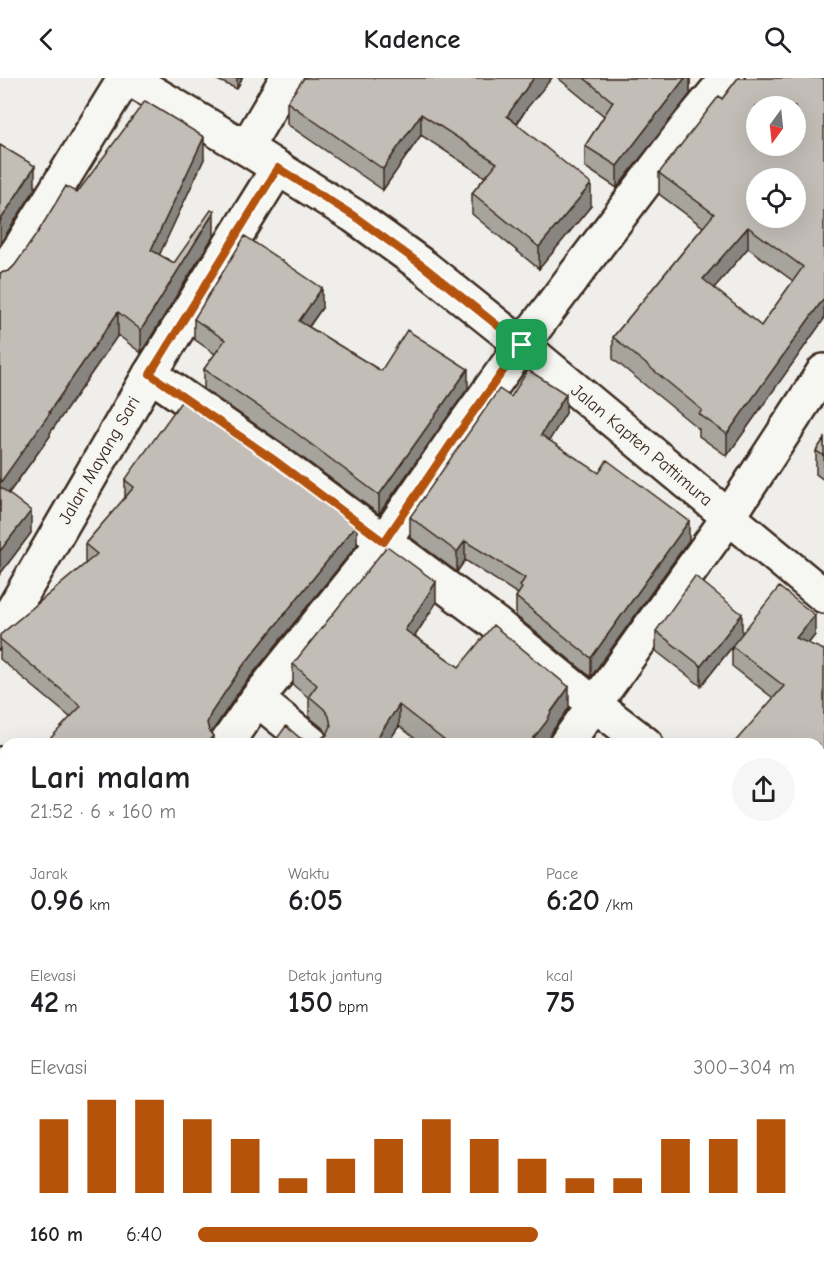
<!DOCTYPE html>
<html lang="id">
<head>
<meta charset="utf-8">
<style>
  body { margin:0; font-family:"Comic Neue",sans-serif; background:#f6f6f6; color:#202124; height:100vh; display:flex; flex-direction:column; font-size:22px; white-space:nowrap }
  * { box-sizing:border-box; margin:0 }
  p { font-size:20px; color:#757577 }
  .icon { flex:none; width:33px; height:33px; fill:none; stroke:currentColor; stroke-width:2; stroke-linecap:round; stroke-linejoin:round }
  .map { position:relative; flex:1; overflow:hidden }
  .details { position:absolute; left:0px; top:660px; width:825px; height:531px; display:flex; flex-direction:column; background:#fff; border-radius:18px 18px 0 0; box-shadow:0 6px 24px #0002 }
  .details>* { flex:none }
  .needle { width:39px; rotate:195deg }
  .tools { position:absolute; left:746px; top:18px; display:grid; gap:12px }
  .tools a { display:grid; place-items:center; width:60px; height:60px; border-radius:50%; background:#fff; box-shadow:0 6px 24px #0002; font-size:30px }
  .pin { position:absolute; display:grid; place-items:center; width:51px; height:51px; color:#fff; margin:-26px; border-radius:12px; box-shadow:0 3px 9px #0006 }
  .round { display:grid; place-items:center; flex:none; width:63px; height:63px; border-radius:32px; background:#f6f6f6 }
  .summary { display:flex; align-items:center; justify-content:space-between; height:102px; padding:0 30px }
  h1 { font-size:33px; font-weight:700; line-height:45px }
  .stats { display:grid; grid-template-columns:repeat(3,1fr); gap:9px; height:102px; padding:6px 30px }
  .stats div { display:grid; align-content:center }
  .stats b { font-size:30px; font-weight:700 }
  .stats small { font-size:16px; font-weight:400 }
  .stats p { font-size:16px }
  .chart { height:168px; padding:12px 30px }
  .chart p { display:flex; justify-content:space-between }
  .chart svg { width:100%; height:108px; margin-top:6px; stroke:#b45309; stroke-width:6 }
  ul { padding:0 30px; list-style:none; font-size:20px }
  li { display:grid; grid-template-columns:96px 72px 1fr; align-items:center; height:45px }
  li i { height:15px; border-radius:8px; background:#b45309 }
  header { display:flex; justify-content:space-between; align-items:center; height:78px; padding:0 30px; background:#fff; font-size:27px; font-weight:700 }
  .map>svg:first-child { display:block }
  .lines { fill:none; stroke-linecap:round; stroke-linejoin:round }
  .canal { stroke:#afa8a1; stroke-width:46 }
  .street-casing { stroke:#3b2a1e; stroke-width:38 }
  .secondary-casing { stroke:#3b2a1e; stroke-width:38 }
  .street { stroke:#f6f6f2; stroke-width:33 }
  .secondary { stroke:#f6f6f2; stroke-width:33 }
  .wall { fill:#a7a39d; stroke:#3b2a1e; stroke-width:1.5; fill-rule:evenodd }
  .shaded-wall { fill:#888480; stroke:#3b2a1e; stroke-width:1.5 }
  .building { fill:#c2bdb7; stroke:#3b2a1e; stroke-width:1.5; fill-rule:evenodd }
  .route-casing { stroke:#fff; stroke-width:12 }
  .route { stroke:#b45309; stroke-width:8 }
  .labels { text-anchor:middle; stroke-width:4.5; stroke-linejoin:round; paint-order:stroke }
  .street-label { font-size:18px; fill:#3b2a1e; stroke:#f6f6f2 }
</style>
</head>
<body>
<header><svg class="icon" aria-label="back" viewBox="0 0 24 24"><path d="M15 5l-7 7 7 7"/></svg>Kadence<svg class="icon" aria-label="search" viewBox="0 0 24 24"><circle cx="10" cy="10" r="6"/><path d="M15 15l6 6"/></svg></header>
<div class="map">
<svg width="824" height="1191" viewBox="0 0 824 1191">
  <rect width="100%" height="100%" fill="#efeeea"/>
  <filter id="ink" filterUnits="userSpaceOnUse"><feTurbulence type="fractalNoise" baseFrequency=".0167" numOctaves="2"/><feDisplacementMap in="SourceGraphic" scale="12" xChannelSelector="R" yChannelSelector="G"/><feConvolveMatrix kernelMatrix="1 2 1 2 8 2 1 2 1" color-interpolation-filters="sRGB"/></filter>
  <g filter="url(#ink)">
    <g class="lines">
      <!-- canal -->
      <path class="canal" d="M 0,881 L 6,887
        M 216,1185 L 219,1191"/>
      <!-- street casing -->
      <g class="street-casing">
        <path id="street" d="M 246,70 L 287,0
          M 0,199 L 22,167 L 125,0
          M 150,296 L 273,381 L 496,546 L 594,626 L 646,666
          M 257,621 L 312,666
          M 226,666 L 257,621 L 384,463 L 452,364 L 522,267 L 686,50 L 727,0
          M 566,666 L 728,440 L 824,293
          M 0,686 L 6,691
          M 819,792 L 824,796
          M 0,848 L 6,854
          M 0,922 L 6,928
          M 819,997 L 824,990
          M 0,1129 L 6,1125
          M 183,1185 L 187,1191
          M 238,1185 L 242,1191
          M 545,1185 L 552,1191
          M 668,1191 L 672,1185"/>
      </g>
      <!-- secondary casing -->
      <g class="secondary-casing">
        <path id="secondary" d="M 128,0 L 246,70 L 354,138 L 423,188 L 522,267 L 824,518
          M 0,554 L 150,296 L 278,90"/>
      </g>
      <!-- street -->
      <use href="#street" class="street"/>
      <!-- secondary -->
      <use href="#secondary" class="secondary"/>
    </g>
    <!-- wall -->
    <path class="wall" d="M 213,0 L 242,0 L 237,11 Z
      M 558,0 L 690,0 L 690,16 L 617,110 L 585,89 L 585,68 L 604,38 Z
      M 738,0 L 824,241 L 727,378 L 699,358 L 699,351 L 613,281 L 613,259 L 703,149 L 659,116 L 659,95 L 722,21 ZM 748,170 L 793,203 L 761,248 L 714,210 Z
      M 287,24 L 527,30 L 517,46 L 591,128 L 539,191 L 472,136 L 472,115 L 485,99 L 421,57 L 383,112 L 287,46 Z
      M 204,81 L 159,177 L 174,185 L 214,157 L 141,275 L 118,257 L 50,355 L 50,358 L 9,415 L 31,455 L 0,496 L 0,195 L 9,193 L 15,187 L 77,115 Z
      M 322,230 L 309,249 L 381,293 L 468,310 L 379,436 L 284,366 L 204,311 L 204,291 L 215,276 L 194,261 L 194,241 Z
      M 511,319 L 566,335 L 549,362 L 689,462 L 591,599 L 516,538 L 516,519 L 518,516 L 465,482 L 457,494 L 410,459 L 410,439 Z
      M 824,361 L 824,402 L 816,396 L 816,373 Z
      M 125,402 L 357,467 L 242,609 L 211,655 L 213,666 L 70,639 L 0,581 L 0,557 L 85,486 L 85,466 L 125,420 Z
      M 436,525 L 415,558 L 459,589 L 569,630 L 551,655 L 546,666 L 422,666 L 399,648 L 387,666 L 273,666 L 300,660 L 308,664 L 319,662 L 327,656 L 324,651 L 309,639 L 309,620 L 293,607 L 293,586 Z
      M 656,553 L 815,557 L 808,566 L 824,572 L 821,773 L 819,774 L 819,666 L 773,620 L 732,588 L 732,569 L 701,608 L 656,573 Z
      M 0,694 L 6,694 L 6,792 L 0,787 Z
      M 824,793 L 824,893 L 820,890 L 819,890 L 819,795 Z
      M 2,927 L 6,927 L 6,1107 L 4,1106 Z
      M 301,1185 L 453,1185 L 442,1191 L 305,1191 Z
      M 629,1185 L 657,1185 L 667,1189 L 824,1191 L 636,1191 Z"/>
    <!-- shaded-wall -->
    <path class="shaded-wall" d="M 237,0 L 242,0 L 237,11 Z
      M 534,0 L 552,0 L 527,30 L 507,60 L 507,38 L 527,9 Z
      M 685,0 L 690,0 L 690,16 L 617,110 L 617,88 Z
      M 421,36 L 421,57 L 383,112 L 383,91 Z
      M 204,59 L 204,81 L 151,195 L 151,172 Z
      M 35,88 L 35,111 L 0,166 L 0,143 Z
      M 591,106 L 591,128 L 539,191 L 539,169 Z
      M 214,134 L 214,157 L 141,275 L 141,252 Z
      M 748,149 L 748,170 L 703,223 L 703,201 Z
      M 322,210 L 322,230 L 299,262 L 299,243 Z
      M 824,220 L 824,241 L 727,378 L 727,356 Z
      M 118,234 L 118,257 L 50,355 L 50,358 L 0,427 L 0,405 Z
      M 468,291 L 468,310 L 379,436 L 379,417 Z
      M 566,316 L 566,335 L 541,376 L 541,357 Z
      M 31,433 L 31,455 L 0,496 L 0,473 Z
      M 689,443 L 689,462 L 591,599 L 591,580 Z
      M 357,446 L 357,467 L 242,609 L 211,655 L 213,658 L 213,666 L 206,666 L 207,645 L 211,635 L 242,589 Z
      M 465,463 L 465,482 L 457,494 L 457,474 Z
      M 436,504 L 436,525 L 405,573 L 405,552 Z
      M 742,536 L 742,556 L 701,608 L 701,588 Z
      M 815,537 L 815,557 L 796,581 L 796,560 Z
      M 569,609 L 569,630 L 551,655 L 547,664 L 546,666 L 529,666 Z
      M 399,627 L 399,648 L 387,666 L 373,666 Z
      M 824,749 L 824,769 L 821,773 L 821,753 Z
      M 820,869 L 820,890 L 819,890 L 819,870 Z
      M 4,1087 L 4,1106 L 0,1108 L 0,1089 Z
      M 420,1185 L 453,1185 L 442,1191 L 409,1191 Z"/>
    <!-- building -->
    <path class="building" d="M 304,0 L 534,0 L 527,9 L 507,38 L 591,106 L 539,169 L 472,115 L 497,85 L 421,36 L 383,91 L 287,24 Z
      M 584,0 L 685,0 L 617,88 L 585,68 L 613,24 Z
      M 738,0 L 824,0 L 824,220 L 727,356 L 699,336 L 702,332 L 613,259 L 714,136 L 659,95 L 719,18 L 722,21 ZM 756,28 L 795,28 L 795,68 L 756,68 ZM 756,100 L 795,100 L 795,140 L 756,140 ZM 748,149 L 803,189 L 761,248 L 703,201 Z
      M 145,23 L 204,59 L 151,172 L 174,185 L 211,132 L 214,134 L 141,252 L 118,234 L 49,334 L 50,335 L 0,405 L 0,195 L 9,193 L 15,187 L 38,154 L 66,108 L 77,115 Z
      M 0,67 L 35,88 L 0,143 Z
      M 245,158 L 322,210 L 299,243 L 381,293 L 407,252 L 468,291 L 379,417 L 284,346 L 204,291 L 225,262 L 194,241 Z
      M 528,292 L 566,316 L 541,357 L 599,395 L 607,382 L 689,443 L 591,580 L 516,519 L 522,510 L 520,508 L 525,500 L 465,463 L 457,474 L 410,439 L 499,311 L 511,319 Z
      M 183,321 L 262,376 L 357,446 L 242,589 L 211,635 L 207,645 L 209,653 L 213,658 L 206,666 L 45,666 L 81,628 L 0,561 L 0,557 L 97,476 L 85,466 L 134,409 L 125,402 Z
      M 824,361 L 824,378 L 816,373 Z
      M 0,409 L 31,433 L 0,473 Z
      M 387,468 L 436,504 L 405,552 L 459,589 L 493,547 L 569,609 L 551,634 L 547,643 L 529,666 L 449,666 L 399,627 L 373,666 L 273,666 L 286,648 L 300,660 L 308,664 L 319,662 L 327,657 L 331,648 L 329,638 L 324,631 L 309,618 L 317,607 L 293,586 Z
      M 695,498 L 742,536 L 701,588 L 656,553 Z
      M 779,509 L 815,537 L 796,560 L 824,572 L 824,749 L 821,753 L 819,753 L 819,666 L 733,666 L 784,608 L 732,568 Z
      M 3,691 L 6,694 L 6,772 L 0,767 L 0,694 Z
      M 820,793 L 824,793 L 824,872 L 820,869 L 819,870 L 819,795 Z
      M 0,926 L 6,927 L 6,1087 L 0,1089 Z
      M 824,1111 L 824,1191 L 661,1191 L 654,1185 L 657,1185 L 667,1189 L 677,1187 L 679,1185 L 819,1185 L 819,1116 Z
      M 6,1146 L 6,1185 L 175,1185 L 183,1191 L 0,1191 L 0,1154 Z
      M 315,1185 L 420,1185 L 409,1191 L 320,1191 Z"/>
  </g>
  <g class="lines" filter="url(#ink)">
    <!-- route casing -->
    <g class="route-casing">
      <path id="route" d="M 278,90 L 354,138 L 423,188 L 522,267 L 452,364 L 384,464 L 273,381 L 150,296 Z"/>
    </g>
    <!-- route -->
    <use href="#route" class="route"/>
  </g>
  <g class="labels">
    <!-- street labels -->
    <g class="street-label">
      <text transform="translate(642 367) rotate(40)" y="6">Jalan Kapten Pattimura</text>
      <text transform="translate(99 382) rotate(-60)" y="6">Jalan Mayang Sari</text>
    </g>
  </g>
</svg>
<div class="tools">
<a><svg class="needle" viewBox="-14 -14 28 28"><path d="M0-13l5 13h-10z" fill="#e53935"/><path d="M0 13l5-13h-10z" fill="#757577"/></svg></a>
<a><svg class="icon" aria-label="locate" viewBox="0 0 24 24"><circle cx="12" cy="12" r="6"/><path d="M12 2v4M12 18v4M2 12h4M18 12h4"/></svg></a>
</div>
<div class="pin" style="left:522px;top:267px;background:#1e9e55"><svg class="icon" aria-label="arrive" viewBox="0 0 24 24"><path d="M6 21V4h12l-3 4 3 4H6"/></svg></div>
<section class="details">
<div class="summary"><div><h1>Lari malam</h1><p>21:52 · 6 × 160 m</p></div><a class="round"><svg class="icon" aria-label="share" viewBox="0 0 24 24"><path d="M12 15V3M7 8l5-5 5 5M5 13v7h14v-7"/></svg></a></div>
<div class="stats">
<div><p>Jarak</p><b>0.96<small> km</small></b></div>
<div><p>Waktu</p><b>6:05</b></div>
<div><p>Pace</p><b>6:20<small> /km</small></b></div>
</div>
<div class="stats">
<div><p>Elevasi</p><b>42<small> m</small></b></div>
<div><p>Detak jantung</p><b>150<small> bpm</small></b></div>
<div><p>kcal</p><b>75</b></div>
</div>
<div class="chart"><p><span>Elevasi</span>300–304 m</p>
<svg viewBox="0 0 160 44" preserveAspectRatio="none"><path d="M5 44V14M15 44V6M25 44V6M35 44V14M45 44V22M55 44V38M65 44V30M75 44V22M85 44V14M95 44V22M105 44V30M115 44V38M125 44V38M135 44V22M145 44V22M155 44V14"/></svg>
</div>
<ul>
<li><b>160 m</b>6:40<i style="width:57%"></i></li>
</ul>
</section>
</div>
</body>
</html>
